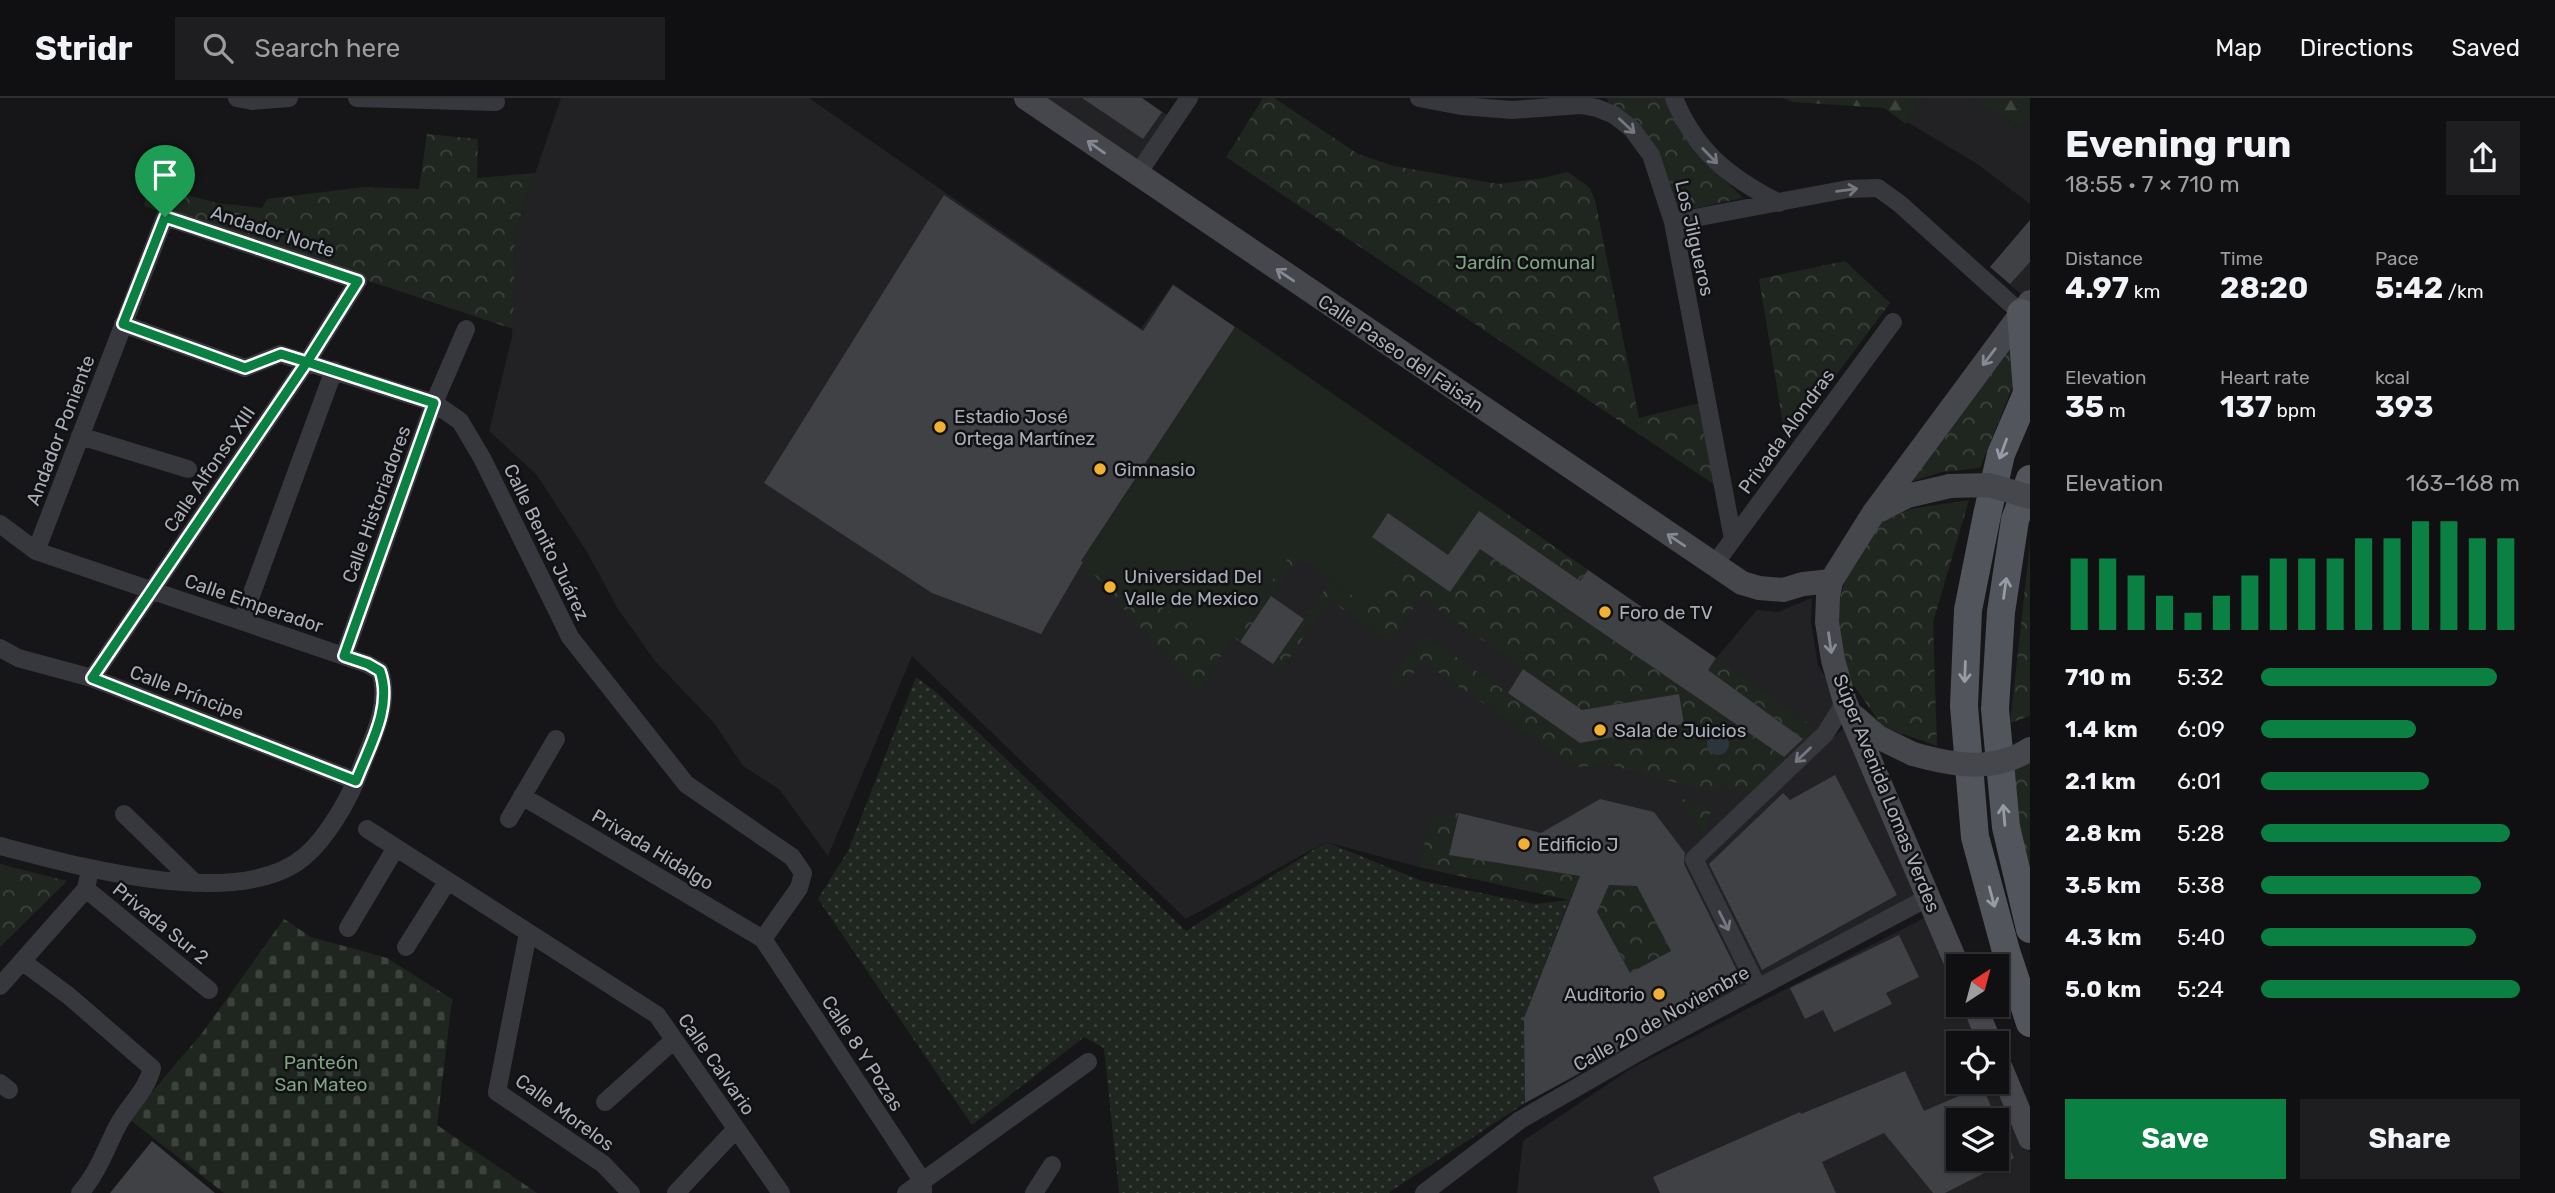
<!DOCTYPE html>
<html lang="en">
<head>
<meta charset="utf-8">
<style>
  body { margin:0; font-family:Rubik,sans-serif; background:#1e1e20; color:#f1f3f6; height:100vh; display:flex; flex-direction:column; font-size:26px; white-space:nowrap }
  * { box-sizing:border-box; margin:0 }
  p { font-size:23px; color:#9c9d9f }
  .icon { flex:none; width:38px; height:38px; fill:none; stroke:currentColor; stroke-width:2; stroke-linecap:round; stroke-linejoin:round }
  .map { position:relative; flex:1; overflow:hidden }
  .sheet { display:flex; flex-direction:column; background:#101012; width:525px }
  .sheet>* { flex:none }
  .needle { width:46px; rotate:36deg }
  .buttons { position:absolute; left:1946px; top:856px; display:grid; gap:14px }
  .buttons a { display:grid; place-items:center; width:63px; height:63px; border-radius:0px; background:#101012; box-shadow:0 2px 5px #0004,0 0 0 2px #303032; font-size:35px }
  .pin { position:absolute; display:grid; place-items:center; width:60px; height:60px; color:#fff; margin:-72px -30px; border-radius:50% 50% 50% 0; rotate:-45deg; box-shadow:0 0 7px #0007 }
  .pin .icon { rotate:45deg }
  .round { display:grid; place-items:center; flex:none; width:74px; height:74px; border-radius:0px; background:#1e1e20 }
  .head { display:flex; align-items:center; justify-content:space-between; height:119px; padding:0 35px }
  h1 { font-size:38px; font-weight:700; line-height:52px }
  .metrics { display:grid; grid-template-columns:repeat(3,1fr); gap:10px; height:119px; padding:7px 35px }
  .metrics div { display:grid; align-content:center }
  .metrics b { font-size:30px; font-weight:700 }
  .metrics small { font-size:19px; font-weight:400 }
  .metrics p { font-size:19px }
  .chart { height:196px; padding:14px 35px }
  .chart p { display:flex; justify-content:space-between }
  .chart svg { width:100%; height:126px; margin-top:7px; stroke:#0b8043; stroke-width:6 }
  .button { display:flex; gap:14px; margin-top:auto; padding:14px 35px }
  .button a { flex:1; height:80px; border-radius:0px; background:#0b8043; color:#fff; font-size:28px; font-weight:700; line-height:80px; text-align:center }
  .button a+a { background:#1e1e20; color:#f1f3f6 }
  ul { padding:0 35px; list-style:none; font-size:23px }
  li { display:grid; grid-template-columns:112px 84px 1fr; align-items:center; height:52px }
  li i { height:18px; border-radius:9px; background:#0b8043 }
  header { display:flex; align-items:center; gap:42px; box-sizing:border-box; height:98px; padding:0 35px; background:#101012; border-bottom:2px solid #303032 }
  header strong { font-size:33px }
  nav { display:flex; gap:38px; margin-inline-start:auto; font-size:24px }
  .search { width:490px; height:63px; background:#1e1e20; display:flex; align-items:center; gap:18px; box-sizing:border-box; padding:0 24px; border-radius:0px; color:#9c9d9f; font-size:26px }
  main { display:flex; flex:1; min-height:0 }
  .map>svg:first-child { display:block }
  .built { fill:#222225; fill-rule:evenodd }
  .grass { fill:url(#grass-dots) }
  .forest { fill:url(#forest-firs) }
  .cemetery { fill:url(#cemetery-stones) }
  .park { fill:url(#park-crowns) }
  .pitch { fill:#1e261f }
  .water { fill:#2c353c }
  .building { fill:#404145; fill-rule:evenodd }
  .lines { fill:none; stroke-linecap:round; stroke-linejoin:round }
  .street { stroke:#37383d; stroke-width:18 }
  .secondary { stroke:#45474d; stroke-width:24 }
  .primary { stroke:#53555c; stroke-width:28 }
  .secondary-bridge { stroke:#45474d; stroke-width:24 }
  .oneway { stroke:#757881 }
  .oneway2 { stroke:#858993 }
  .oneway3 { stroke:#979ba6 }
  .route-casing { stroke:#fff; stroke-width:14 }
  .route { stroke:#0b8043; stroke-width:9 }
  .poi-dot { fill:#f2b134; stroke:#111113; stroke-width:2.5 }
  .labels { text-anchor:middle; stroke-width:5; stroke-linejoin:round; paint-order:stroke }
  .street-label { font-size:19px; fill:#a8adb8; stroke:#111113 }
  .park-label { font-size:19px; fill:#7fa381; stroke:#111113 }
  .poi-label { font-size:19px; fill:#a8adb8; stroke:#111113; text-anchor:start }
</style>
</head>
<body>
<header>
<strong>Stridr</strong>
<div class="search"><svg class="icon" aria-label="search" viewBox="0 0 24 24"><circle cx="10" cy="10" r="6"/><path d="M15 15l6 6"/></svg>Search here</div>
<nav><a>Map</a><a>Directions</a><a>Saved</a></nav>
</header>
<main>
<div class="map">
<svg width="2030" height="1095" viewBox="0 0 2030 1095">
  <defs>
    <pattern id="grass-dots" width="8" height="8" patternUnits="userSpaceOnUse" patternTransform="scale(1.75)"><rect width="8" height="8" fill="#1e261f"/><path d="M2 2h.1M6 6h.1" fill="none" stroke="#3c433d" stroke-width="1.8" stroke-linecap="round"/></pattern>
    <pattern id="forest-firs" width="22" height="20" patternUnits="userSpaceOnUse" patternTransform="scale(1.75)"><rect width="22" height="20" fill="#1e261f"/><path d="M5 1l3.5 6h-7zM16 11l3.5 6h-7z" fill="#3c433d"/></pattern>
    <pattern id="cemetery-stones" width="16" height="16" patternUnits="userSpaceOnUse" patternTransform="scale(1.75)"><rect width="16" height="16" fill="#1e261f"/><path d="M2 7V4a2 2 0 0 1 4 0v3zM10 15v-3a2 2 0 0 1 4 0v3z" fill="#3c433d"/></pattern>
    <pattern id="park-crowns" width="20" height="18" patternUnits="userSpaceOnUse" patternTransform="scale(1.75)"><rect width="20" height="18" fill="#1e261f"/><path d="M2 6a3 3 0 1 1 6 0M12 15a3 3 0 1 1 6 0" fill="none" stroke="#3c433d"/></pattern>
  </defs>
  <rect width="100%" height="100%" fill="#161618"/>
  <!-- built -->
  <path class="built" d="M 561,0 L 809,0 L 1141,230 L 1173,186 L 1716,560 L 1757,512 L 1778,514 L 1812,500 L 1811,524 L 1818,567 L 1839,603 L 1820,634 L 1690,761 L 1752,885 L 1525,1005 L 1524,920 L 1569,802 L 1419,769 L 1326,744 L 1186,821 L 912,558 L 828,758 L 779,691 L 743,668 L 714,625 L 655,563 L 618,511 L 587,454 L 536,376 L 489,333 L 512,239 L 515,134 Z
    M 1045,0 L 1142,0 L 1169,18 L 1139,62 Z
    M 1922,0 L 1972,0 L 2021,30 L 2030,19 L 2030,106 L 1976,65 L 1907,24 Z
    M 2030,123 L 2030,195 L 2025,200 L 1990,169 Z
    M 1848,626 L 1921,794 L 1760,880 L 1698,766 Z
    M 1928,818 L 1958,888 L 1958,906 L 1966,907 L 1983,945 L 1958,945 L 1958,984 L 1997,984 L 1997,978 L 2030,1056 L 2030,1095 L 1517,1095 L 1523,1043 L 1632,970 ZM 1958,1022 L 1997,1022 L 1997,1060 L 1958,1060 Z"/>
  <!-- grass -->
  <path class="grass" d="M 916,579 L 936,594 L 1186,833 L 1326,744 L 1422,783 L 1534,806 L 1569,802 L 1524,920 L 1525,1005 L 1388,1095 L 1119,1095 L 1104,950 L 1084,939 L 972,1027 L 818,801 L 848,753 Z"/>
  <!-- forest -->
  <path class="forest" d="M 1782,0 L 1922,0 L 1906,26 L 1884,10 L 1793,4 Z
    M 1972,0 L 2030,0 L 2030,19 L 2021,30 Z"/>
  <!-- cemetery -->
  <path class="cemetery" d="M 284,821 L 311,839 L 387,860 L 452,901 L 437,1027 L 537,1095 L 224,1095 L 129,1021 L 203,934 Z"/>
  <!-- park -->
  <path class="park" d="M 1263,0 L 1274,0 L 1358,56 L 1394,68 L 1498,86 L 1538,81 L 1568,74 L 1590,90 L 1595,102 L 1639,320 L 1700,305 L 1715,387 L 1226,59 Z
    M 1607,0 L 1665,0 C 1683,40 1712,70 1743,100 L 1673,115 L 1662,78 L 1609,9 Z
    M 427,36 L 478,41 L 477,80 L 535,75 L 515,134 L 513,231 L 144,108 L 149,87 L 217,105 L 262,110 L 267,101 L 364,89 L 419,91 Z
    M 1845,163 L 1890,205 L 1786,344 L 1759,181 Z
    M 2015,245 L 2016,280 L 1980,370 L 1942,374 L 1910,384 Z
    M 1487,402 L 1588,472 L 1580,483 L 1479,413 Z
    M 1969,402 L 1933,524 L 1937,648 L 1883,629 L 1849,581 L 1835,522 L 1847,473 L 1876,427 L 1910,411 Z
    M 2030,446 L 2030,618 L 2010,625 Z
    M 1480,451 L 1788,662 L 1754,694 L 1695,690 L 1611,667 L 1575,669 L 1422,563 L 1401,592 L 1389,583 L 1423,536 L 1580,645 L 1683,626 L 1679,596 L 1582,612 L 1421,499 L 1389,544 L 1330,502 L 1281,572 L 1273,566 L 1331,483 L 1368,508 L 1401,460 L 1450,494 Z
    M 1291,455 L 1298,460 L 1240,544 L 1233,539 Z
    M 1087,457 L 1224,552 L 1199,596 L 1083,464 Z
    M 1716,560 L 1820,634 L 1809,645 L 1708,572 Z
    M 2030,661 L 2030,803 L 2006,677 Z
    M 1676,699 L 1712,710 L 1704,735 Z
    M 1459,715 L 1449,757 L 1580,778 L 1569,802 L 1419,769 L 1430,721 Z
    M 0,766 L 67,783 L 0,849 Z
    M 1609,787 L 1637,788 L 1671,853 L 1630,875 L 1597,814 Z"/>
  <!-- pitch -->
  <path class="pitch" d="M 1236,229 L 1487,402 L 1448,457 L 1388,415 L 1372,439 L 1401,460 L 1368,508 L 1291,455 L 1224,552 L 1087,457 Z"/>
  <!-- water -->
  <path class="water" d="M1707 646a11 11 0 1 1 22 0a11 11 0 1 1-22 0Z"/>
  <!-- building -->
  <path class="building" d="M 1082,0 L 1142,0 L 1162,14 L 1143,41 Z
    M 944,97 L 1143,233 L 1173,187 L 1235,229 L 1081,463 L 1083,464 L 1041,536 L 932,495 L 764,385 Z
    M 2030,122 L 2030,164 L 2010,186 L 1990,169 Z
    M 1479,413 L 1580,483 L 1588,472 L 1716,560 L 1708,572 L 1803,641 L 1784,659 L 1480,451 L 1450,494 L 1372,439 L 1388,415 L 1448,457 Z
    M 1271,498 L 1304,521 L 1273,566 L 1240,544 Z
    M 1523,571 L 1582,612 L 1679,596 L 1684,626 L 1580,645 L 1508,595 Z
    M 1835,677 L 1897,797 L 1762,872 L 1709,766 L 1783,695 L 1790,702 Z
    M 1600,701 L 1654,714 L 1685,755 L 1684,766 L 1743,885 L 1525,1005 L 1524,920 L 1580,778 L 1449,757 L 1459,715 L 1541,735 ZM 1609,787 L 1637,788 L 1671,853 L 1630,875 L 1597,814 Z
    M 1899,837 L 1919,879 L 1886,895 L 1892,906 L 1834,934 L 1823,912 L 1805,921 L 1790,890 Z
    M 1905,973 L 1924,1013 L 1982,988 L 2014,1060 L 1945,1095 L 1933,1095 L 1884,1035 L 1822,1064 L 1836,1095 L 1660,1095 L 1653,1079 L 1800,1014 L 1801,1016 ZM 1958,1022 L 1997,1022 L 1997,1060 L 1958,1060 Z
    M 152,1043 L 215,1095 L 110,1095 Z"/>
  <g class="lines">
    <!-- street -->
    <path class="street" d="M 237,0 L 252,3 L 289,0
      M 357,0 L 496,4
      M 1419,0 L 1461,8 L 1512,12 L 1580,7 L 1597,10 L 1614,17 L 1632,31 L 1651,57 L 1673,124 L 1733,441
      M 1674,0 C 1696,54 1729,79 1779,105
      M 1137,77 L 1189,0
      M 1673,124 L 1848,91 L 1878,90 L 1900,106 L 2021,215
      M 123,226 L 245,270 L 280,256 L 434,305 L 460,323 L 482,360 L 570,539 L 686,686 L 792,759 L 803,775 L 799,790 L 763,841
      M 80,338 L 188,371
      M 0,426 L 36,453 L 367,566 L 380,573 C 391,606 373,639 361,670 C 351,698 328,739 304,759 C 238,814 77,768 0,748
      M 36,453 L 165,119 L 358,183 L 307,264 L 92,580
      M 1714,467 L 1893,224
      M 242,522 L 334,272
      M 0,550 L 18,560 L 92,580 L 356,683
      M 344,558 L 434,305 L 466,231
      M 522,698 L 763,841 L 923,1084 L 923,1095
      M 124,716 L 195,785
      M 509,721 L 556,641
      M 367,731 L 657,917 L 781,1095
      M 86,791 L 209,892
      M 348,830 L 395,751
      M 528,835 L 497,994 L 603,1066 L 631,1095
      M 406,849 L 447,784
      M 23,864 L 69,898 L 152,970 C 147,992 129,1007 118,1027 C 106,1050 98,1075 80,1095
      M 0,888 L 86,791 L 88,781
      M 1758,890 L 1694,761 L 1825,636 L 1845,604
      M 0,985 L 9,992
      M 605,1004 L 674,942
      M 676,1095 L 736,1031
      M 906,1095 L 1088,964
      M 1034,1095 L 1052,1067
      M 1424,1095 L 1520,1022 L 1649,948 L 1929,799"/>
    <!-- secondary -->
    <path class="secondary" d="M 1026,0 L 1742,485 L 1759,490 L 1783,492 L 1803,486 L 1831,483
      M 1880,412 L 1907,398 L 1950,388
      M 1855,619 L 1878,639 L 1913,656
      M 1958,869 L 1845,604 L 1833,562 L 1827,524 L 1828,499 L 1831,483 L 1873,416 L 2030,204
      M 1974,906 L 1990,945
      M 1997,961 L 2030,1040"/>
    <!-- primary -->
    <path class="primary" d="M 2021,215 L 2027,293
      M 2030,288 L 2001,356 L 1987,417 L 1968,512 L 1964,608 L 1975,739 L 2006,853 L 2030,925
      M 2030,381 L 2015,422 L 2001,514 L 1995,611 L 2006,729 L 2030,831"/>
    <!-- secondary-bridge -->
    <path class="secondary-bridge" d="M 1950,388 L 1989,387 L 2030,399
      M 1913,656 C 1952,667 1994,675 2030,651"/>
  </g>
  <!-- one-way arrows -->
  <defs><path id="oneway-shaft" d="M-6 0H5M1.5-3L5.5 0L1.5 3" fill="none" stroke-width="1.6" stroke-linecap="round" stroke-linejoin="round" transform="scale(1.75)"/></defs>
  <g class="oneway">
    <use href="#oneway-shaft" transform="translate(1627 28) rotate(43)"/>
    <use href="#oneway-shaft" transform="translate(1710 58) rotate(46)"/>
    <use href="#oneway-shaft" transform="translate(1847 92) rotate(-7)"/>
    <use href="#oneway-shaft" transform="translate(1803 657) rotate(136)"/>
    <use href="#oneway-shaft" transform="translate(1724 823) rotate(63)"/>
  </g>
  <g class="oneway2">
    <use href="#oneway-shaft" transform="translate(1096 49) rotate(-145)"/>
    <use href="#oneway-shaft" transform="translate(1285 177) rotate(-146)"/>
    <use href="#oneway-shaft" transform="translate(1989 259) rotate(127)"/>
    <use href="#oneway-shaft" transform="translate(1676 442) rotate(-146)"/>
    <use href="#oneway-shaft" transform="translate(1830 545) rotate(82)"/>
  </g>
  <g class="oneway3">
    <use href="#oneway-shaft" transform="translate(2003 351) rotate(110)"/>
    <use href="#oneway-shaft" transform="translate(2005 490) rotate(-82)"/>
    <use href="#oneway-shaft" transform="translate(1965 574) rotate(92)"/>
    <use href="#oneway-shaft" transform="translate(2004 717) rotate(-95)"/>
    <use href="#oneway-shaft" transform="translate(1992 799) rotate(75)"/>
  </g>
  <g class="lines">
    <!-- route casing -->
    <g class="route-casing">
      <path id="route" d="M 165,119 L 358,183 L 307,264 L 434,305 L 344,558 L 368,566 L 380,573 C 393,609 369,649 356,683 L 92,580 L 307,264 L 281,256 L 245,270 L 123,226 L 165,119"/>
    </g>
    <!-- route -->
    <use href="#route" class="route"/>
  </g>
  <!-- markers -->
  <g class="poi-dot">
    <circle cx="940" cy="329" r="7"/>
    <circle cx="1100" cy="371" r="7"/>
    <circle cx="1110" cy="489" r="7"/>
    <circle cx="1605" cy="514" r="7"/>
    <circle cx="1600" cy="632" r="7"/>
    <circle cx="1524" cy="746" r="7"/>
    <circle cx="1659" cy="896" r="7"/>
  </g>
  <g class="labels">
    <!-- street labels -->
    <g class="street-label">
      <text transform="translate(273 133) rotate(18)" y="7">Andador Norte</text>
      <text transform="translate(1695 140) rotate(77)" y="7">Los Jilgueros</text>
      <text transform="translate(1401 255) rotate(34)" y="7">Calle Paseo del Faisán</text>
      <text transform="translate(60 332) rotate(-69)" y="7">Andador Poniente</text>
      <text transform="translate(1786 333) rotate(-54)" y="7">Privada Alondras</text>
      <text transform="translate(209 371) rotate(-56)" y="7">Calle Alfonso XIII</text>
      <text transform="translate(376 406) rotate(-70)" y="7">Calle Historiadores</text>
      <text transform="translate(547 444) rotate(64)" y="7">Calle Benito Juárez</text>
      <text transform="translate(254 505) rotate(19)" y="7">Calle Emperador</text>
      <text transform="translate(187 594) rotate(21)" y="7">Calle Príncipe</text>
      <text transform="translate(1887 695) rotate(68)" y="7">Súper Avenida Lomas Verdes</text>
      <text transform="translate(653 751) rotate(31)" y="7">Privada Hidalgo</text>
      <text transform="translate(161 825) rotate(39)" y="7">Privada Sur 2</text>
      <text transform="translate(1661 920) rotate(-29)" y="7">Calle 20 de Noviembre</text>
      <text transform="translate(863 955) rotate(57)" y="7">Calle 8 Y Pozas</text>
      <text transform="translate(717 966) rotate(55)" y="7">Calle Calvario</text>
      <text transform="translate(565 1014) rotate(36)" y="7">Calle Morelos</text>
    </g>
    <!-- park labels -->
    <g class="park-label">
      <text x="1525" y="171">Jardín Comunal</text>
      <text x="321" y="971">Panteón<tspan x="321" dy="22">San Mateo</tspan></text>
    </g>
    <!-- poi labels -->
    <g class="poi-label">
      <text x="954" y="325">Estadio José<tspan x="954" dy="22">Ortega Martínez</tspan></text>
      <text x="1114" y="378">Gimnasio</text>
      <text x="1124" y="485">Universidad Del<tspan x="1124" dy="22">Valle de Mexico</tspan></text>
      <text x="1619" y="521">Foro de TV</text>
      <text x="1614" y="639">Sala de Juicios</text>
      <text x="1538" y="753">Edificio J</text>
      <text x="1645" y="903" text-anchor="end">Auditorio</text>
    </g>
  </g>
</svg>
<div class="buttons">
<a><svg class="needle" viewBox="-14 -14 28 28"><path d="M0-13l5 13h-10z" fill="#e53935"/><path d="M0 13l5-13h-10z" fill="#9c9d9f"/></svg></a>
<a><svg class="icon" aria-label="locate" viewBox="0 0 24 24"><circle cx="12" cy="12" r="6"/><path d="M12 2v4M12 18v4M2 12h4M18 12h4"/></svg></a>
<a><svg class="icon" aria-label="layers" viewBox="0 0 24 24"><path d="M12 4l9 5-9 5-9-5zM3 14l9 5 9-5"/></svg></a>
</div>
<div class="pin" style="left:165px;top:119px;background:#1e9e55"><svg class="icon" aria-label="arrive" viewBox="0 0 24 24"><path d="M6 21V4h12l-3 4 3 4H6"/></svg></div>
</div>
<section class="sheet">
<div class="head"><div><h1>Evening run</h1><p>18:55 · 7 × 710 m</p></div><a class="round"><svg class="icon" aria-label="share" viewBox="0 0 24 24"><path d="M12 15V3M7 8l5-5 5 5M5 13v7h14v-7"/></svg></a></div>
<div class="metrics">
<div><p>Distance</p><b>4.97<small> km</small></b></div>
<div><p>Time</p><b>28:20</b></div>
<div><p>Pace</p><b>5:42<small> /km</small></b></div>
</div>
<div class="metrics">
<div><p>Elevation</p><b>35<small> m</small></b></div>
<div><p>Heart rate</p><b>137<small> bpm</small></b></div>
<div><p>kcal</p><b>393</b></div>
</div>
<div class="chart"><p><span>Elevation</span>163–168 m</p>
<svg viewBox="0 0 160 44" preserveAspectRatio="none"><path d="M5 44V19M15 44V19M25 44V25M35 44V32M45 44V38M55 44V32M65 44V25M75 44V19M85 44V19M95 44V19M105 44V12M115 44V12M125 44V6M135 44V6M145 44V12M155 44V12"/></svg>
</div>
<ul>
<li><b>710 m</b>5:32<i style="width:91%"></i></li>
<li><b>1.4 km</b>6:09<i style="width:60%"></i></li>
<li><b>2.1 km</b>6:01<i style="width:65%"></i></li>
<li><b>2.8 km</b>5:28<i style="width:96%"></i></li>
<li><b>3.5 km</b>5:38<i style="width:85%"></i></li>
<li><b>4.3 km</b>5:40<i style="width:83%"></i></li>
<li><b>5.0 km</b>5:24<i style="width:100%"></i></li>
</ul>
<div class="button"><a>Save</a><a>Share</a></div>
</section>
</main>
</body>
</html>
